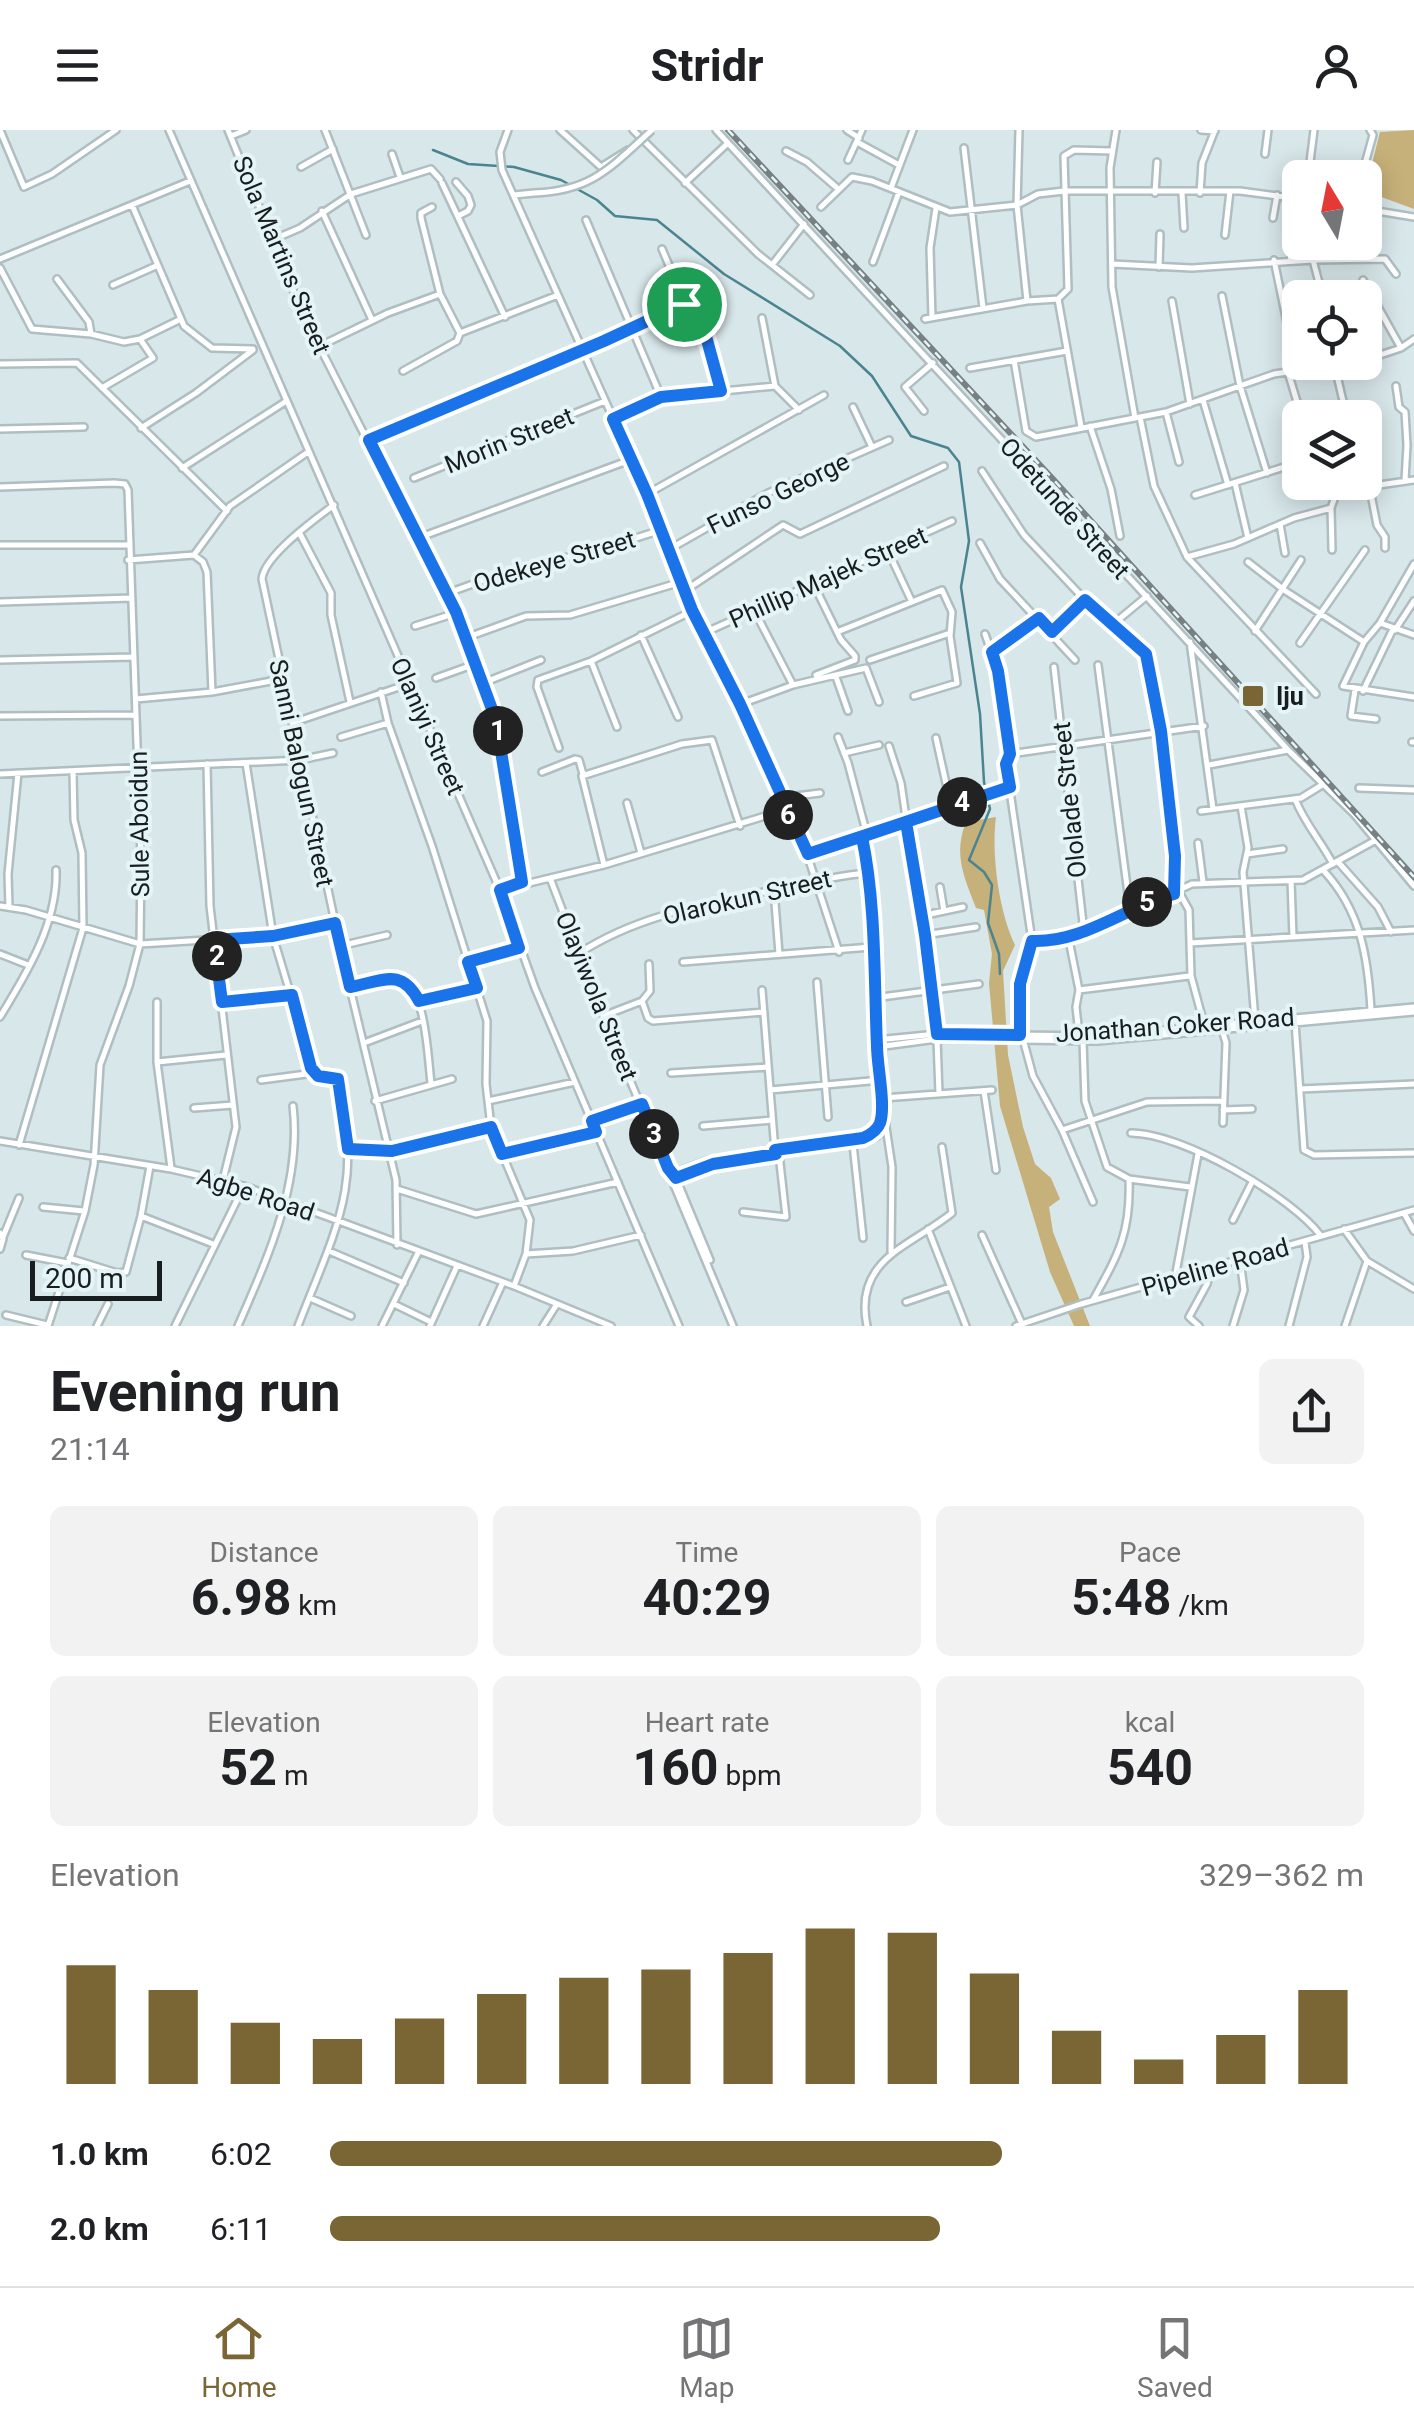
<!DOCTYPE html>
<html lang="en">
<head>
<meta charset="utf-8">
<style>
  body { margin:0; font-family:Roboto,sans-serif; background:#f2f2f2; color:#202124; height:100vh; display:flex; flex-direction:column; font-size:38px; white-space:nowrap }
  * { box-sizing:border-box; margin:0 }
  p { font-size:32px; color:#757577 }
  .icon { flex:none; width:55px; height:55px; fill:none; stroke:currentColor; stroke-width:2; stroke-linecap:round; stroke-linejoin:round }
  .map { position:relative; height:1196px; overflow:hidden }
  .panel { display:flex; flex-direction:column; background:#fff; flex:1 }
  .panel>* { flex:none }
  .needle { width:65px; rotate:350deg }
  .tools { position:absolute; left:1282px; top:30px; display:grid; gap:20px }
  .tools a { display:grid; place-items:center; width:100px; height:100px; border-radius:15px; background:#fff; box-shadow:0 5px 25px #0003; font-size:50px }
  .scale { position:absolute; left:30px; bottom:25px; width:132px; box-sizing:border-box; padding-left:10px; border:5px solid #181d1f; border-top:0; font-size:28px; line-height:35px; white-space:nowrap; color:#181d1f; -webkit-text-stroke:8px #e5f4f7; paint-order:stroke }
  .pin { position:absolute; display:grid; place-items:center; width:85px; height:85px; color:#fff; margin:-42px; border:5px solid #fff; border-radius:50%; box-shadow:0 2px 10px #0007 }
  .km { position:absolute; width:50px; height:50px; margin:-25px; border-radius:50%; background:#222; color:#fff; font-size:28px; line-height:50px; text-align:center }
  .round { display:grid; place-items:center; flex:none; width:105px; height:105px; border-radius:15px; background:#f2f2f2 }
  .overview { display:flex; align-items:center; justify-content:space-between; height:170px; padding:0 50px }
  h1 { font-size:55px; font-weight:700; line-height:75px }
  .stats { display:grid; grid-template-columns:repeat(3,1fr); gap:15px; height:170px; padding:10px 50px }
  .stats div { display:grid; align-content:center; border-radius:15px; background:#f2f2f2; text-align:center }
  .stats b { font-size:50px; font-weight:700 }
  .stats small { font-size:28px; font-weight:400 }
  .stats p { font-size:28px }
  .chart { height:280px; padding:20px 50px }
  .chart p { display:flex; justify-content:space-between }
  .chart svg { width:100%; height:180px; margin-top:10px; stroke:#7a6635; stroke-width:6 }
  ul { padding:0 50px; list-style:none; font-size:32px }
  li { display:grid; grid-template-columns:160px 120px 1fr; align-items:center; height:75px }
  li i { height:25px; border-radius:12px; background:#7a6635 }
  header { display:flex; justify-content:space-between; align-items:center; height:130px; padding:0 50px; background:#fff; font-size:45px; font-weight:700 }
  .tabs { display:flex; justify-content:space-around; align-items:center; height:140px; border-top:2px solid #e0e0e0; background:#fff; font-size:28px; color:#757577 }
  .tabs a { display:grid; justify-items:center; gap:5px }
  .tabs .current { color:#7a6635 }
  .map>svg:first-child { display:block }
  .green { fill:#c7b17a }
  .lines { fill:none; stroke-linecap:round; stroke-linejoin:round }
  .stream { stroke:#4a8490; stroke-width:2.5 }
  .minor-casing { stroke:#afbec1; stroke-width:10 }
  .minor { stroke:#fff; stroke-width:5 }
  .rail-casing { stroke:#778183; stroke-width:6 }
  .rail { stroke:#e5f4f7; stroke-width:2.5; stroke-dasharray:8; stroke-linecap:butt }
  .minor-bridge-casing { stroke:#afbec1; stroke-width:10; stroke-linecap:butt }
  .minor-bridge { stroke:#fff; stroke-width:5 }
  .route-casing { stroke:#fff; stroke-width:20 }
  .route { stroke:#1a73e8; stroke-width:12 }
  .poi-dot { fill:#7a6635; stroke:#e5f4f7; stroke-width:4 }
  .labels { text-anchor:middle; stroke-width:8; stroke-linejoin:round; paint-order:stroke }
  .street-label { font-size:25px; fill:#181d1f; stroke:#e5f4f7 }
  .poi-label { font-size:25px; font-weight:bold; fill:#181d1f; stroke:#e5f4f7; text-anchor:start }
</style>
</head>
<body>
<header><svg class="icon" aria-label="menu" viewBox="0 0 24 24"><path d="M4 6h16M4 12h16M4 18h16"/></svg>Stridr<svg class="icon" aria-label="person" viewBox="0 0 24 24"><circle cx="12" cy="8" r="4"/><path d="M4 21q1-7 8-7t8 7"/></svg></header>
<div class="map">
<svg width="1414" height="1196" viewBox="0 0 1414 1196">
  <rect width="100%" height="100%" fill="#d8e7ea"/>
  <!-- green -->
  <path class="green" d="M 1414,0 L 1414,79 L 1365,61 L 1380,2 Z
    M 996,687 C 991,724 999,782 1015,815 L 1003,841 L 1008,925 L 1023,997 L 1035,1034 L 1051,1048 L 1060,1069 L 1049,1077 L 1053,1102 L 1090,1196 L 1074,1196 L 1050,1142 L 1000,976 L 989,853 L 992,824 L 984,780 L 976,778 C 964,747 953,724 966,692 Z"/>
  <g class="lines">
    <!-- stream -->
    <path class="stream" d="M 433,20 L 468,34 L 514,37 L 561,50 L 597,70 L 615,86 L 657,90 L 724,144 L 840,216 L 872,246 L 911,306 L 948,318 L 959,332 L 969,411 L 961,457 L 980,584 L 984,652 L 990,679 L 969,730 L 984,742 L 992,755 L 988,793 L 999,824 L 1000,844"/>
    <!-- minor casing -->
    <g class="minor-casing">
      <path id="minor" d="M 0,0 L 24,57 L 52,44 L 116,0
        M 169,0 L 500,760 L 535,858 L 679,1196
        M 228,0 L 302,182 L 467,507 L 496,590 L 522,752
        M 325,0 L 366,105
        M 508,0 L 500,22 L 502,40 L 647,364 L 692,480 L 740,574 L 807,724 L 839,822
        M 560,0 L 601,37 L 628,20
        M 633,0 L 758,124 L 810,165
        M 716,0 L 1288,620 L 1354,684 L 1414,756
        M 847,0 L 859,8
        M 1019,0 L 1017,75 L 1027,171
        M 1116,0 L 1110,38 L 1112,157 L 1135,288
        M 1201,0 L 1215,1
        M 231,6 L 246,0
        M 857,12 L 899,35
        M 964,18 L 983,178
        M 786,21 L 807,32 L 836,57
        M 392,24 L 400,47
        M 1265,24 L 1268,0
        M 848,30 L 862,0
        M 301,37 L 333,19
        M 1308,48 L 1314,0
        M 1361,48 L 1373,5 L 1370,0
        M 456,52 L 468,66 L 471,75 L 468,81 L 458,86
        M 442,53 L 505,187
        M 685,53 L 728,13
        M 891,58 L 913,0
        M 1155,63 L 1157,32
        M 1182,63 L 1184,98
        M 1200,63 L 1202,33 L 1215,0
        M 514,65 L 534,63
        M 132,75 L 184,196 L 212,218 L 253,219
        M 432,77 L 421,83 L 421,88 L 440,164 L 460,203
        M 821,77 L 852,47 L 872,51 L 950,82 L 1017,75 L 1038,64 L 1064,61 L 1240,61 L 1300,69
        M 1365,79 L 1414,87
        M 322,81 L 372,190
        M 1273,88 L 1277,65
        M 586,90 L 661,267
        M 1225,105 L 1230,61
        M 272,110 L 300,98 L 351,64 L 431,39 L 440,49
        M 662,119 L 685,173
        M 0,129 L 190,51
        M 1336,129 L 1337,112
        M 1274,130 L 1297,241
        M 1290,130 L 1300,101
        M 1313,130 L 1385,129 L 1396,144
        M 873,132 L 899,62
        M 1112,134 L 1192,138 L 1313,130 L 1323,168
        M 772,135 L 804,94
        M 1159,137 L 1160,104
        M 0,138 L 32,199 L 91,204 L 124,212 L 140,209 L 181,189
        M 57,149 L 89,192 L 91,204
        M 1363,150 L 1401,218
        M 113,155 L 156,136
        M 1222,166 L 1240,256 L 1267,343
        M 1058,169 L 1068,159 L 1064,26 L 1074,20 L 1112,21
        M 1172,171 L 1190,274
        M 762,188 L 775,256 L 799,280
        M 932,188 L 930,118 L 936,78
        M 925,189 L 1027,171 L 1058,169 L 1081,297
        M 320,216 L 388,183 L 440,164
        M 1014,230 L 1026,301 L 1036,307 L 1166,282 L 1274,244 L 1355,232
        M 1365,230 L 1401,218 L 1414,209
        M 0,234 L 77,233 L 227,381
        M 1335,237 L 1347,288
        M 970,238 L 1067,221
        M 403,241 L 457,211 L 460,203 L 558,165
        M 1288,242 L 1302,288
        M 1396,256 L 1399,277 L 1405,282 L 1407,315 L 1405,350
        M 102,258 L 153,228 L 140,209
        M 1203,270 L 1228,355
        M 853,277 L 872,317
        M 924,281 L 905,257 L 933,233
        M 1166,282 L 1179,332
        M 1140,287 L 1154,356 L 1187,427 L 1316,564
        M 613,289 L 661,267 L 775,256
        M 1090,296 L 1111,359 L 1120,406
        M 141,298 L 196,263 L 253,220
        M 0,299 L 84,297
        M 369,310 L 690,172 L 698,177 L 721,261
        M 1365,334 L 1377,395 L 1385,407 L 1385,418
        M 182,338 L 285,272
        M 982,341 L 1024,405 L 1085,470 L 1146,524 L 1161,601 L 1175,726 L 1173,764
        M 414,348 L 605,271
        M 1323,352 L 1323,354
        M 1235,353 L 1248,408
        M 0,357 L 114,353 L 125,354 L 128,360 L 141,727 L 140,814 L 129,856 L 100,935 L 94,1035 L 85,1081 L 48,1196
        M 647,364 L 824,265
        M 1195,365 L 1300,332
        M 334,375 C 315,389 264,426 262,449 L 340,816 L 396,1050 L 397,1115
        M 1331,378 L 1332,420
        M 1280,394 L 1285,423
        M 300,404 L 331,463 L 331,485 L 350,572
        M 418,408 L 630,330
        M 980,413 L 1000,449 L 1075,530
        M 0,415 L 127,415
        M 668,420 L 768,363 L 889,310
        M 888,421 L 911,470
        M 194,425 L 230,376 L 308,322
        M 1187,427 L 1234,414 L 1294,388 L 1331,378 L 1337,361 L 1414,350
        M 128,430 L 194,425 L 203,432 L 207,442 L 212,562
        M 1248,432 L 1284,460 L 1364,512
        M 1414,434 L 1380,493 L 1364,512 L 1343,556 L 1414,567
        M 813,453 L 841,510 L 855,526 L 855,530 L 816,545
        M 686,460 L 783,395 L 800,404 L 944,336
        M 448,463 L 517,438 L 592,422 L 661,400
        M 0,472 L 132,468
        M 754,480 L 793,555
        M 1380,493 L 1414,505
        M 1112,495 L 1147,466
        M 415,496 L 456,483
        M 1395,500 L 1414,471
        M 1255,501 L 1301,430
        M 837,502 L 942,460 L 952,482 L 950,506 L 957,553 L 914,566
        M 1052,502 L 1085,470
        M 704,503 L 952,391
        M 985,504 L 998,541 L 1010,624
        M 641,505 L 678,587
        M 468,507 L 526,486 L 570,485 L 681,452
        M 1190,512 L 1213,679
        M 1300,513 L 1365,420
        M 991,522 L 1038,490
        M 0,530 L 134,527
        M 870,530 L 950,503
        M 591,531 L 617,597
        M 1098,535 L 1130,779
        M 1054,537 L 1084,802
        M 836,547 L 848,581
        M 436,548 L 475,534
        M 483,553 L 541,530
        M 1355,560 L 1351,586 L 1376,589
        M 1363,561 L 1393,499
        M 381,562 L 388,593 L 432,716 L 487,891 L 486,954 L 491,997 L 530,1090 L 526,1124 L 514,1156
        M 136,569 L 212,562 L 282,549
        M 741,574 L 793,555 L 866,538 L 879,572
        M 0,586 L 136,585
        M 292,593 L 408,554
        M 341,607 L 388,593
        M 838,607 L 848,633 L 867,705
        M 936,608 L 951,676
        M 1412,612 L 1414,612
        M 889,616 L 901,653 L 937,904
        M 559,618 L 537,557 L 538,550 L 591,531 L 692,481
        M 844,623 L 879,615
        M 246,633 L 273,806 L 314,943
        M 207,634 L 210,776 L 236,997 L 223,1050
        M 1209,635 L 1288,620
        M 542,642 L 575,629 L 579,630 L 583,644
        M 0,644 L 300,630 L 333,623
        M 1359,658 L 1414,660
        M 780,668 L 820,663
        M 1295,669 C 1305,694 1321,711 1333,734
        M 627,673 L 641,723
        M 1241,676 L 1248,718 L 1243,742 L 1255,890
        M 1201,681 L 1301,668 L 1322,655
        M 1198,713 L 1203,752
        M 807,724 L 1008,657
        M 1247,724 L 1283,719
        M 1339,733 L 1378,777 L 1391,802
        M 604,735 L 582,646 L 682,614 L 712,610 L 740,696
        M 1324,741 C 1361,781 1368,828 1371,880
        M 550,748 L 599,876 L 733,1196
        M 1291,751 L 1293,807
        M 940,757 L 944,781
        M 500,760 L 604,735 L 785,680
        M 774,760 L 779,824
        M 1179,762 L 1189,780 L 1191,846 L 1204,894
        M 0,776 L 26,780 L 140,814 L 273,806 L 335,793
        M 9,777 L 8,744 L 18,643
        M 921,786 L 963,777
        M 925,805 L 976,797
        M 1068,805 L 1079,860 L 1076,877 L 1079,904
        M 1032,811 L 1006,634 L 1010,624 L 1204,596
        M 1032,811 L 1094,799 L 1192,754 L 1303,750 L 1376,710
        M 1190,813 L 1414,800
        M 340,816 L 387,805
        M 0,824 L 28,835
        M 578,824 C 633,788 695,776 759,763 C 797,755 827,747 866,743
        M 467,832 L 519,818
        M 683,832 L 871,817
        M 817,852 L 828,987
        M 350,857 C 364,854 384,847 398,849 C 426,851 428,931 431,953
        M 762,860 L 775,1021
        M 1079,860 L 1189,846
        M 874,868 L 979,854
        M 419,871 L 477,858
        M 642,871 L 650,861 L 649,834
        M 157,872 L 157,932 L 171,1038
        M 222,873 L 292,865
        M 603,886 L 642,871 L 648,888 L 653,891 L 764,882
        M 0,887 C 27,843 58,792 56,740
        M 1295,892 L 1304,1020 L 1314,1025 L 1414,1023
        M 1222,899 L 1226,913 L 1223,993
        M 1019,905 L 1020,854 L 1032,811
        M 937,909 L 939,964
        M 1023,909 L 1033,946 L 1062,1000 L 1093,1072
        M 876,910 L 937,904 L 1097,906 L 1414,877
        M 1083,911 L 1085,971 L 1107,1037 L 1129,1049 L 1190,1057
        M 364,913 L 422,891
        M 877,917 L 937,909 L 1098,911 L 1414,882
        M 157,932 L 226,925
        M 671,943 L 768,937
        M 261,950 L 314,943 L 337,948 C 365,1054 335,1100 298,1196
        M 1300,959 L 1414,954
        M 770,960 L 881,950
        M 984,961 L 996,1040
        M 883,968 L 992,960
        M 375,971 L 452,949
        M 488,971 L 575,952
        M 194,978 L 233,975
        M 1223,980 L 1252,979
        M 592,991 L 641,974
        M 703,996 L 772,990
        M 886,997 L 892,1037 L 891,1122
        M 1062,1000 L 1147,972 L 1223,971
        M 1131,1003 C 1182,1003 1291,1066 1321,1106
        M 0,1011 L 171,1039 L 244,1056 L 514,1156 L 611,1196
        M 853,1014 L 863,1108
        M 19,1015 L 83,798 L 82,723 L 74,690 L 73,641
        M 349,1019 L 392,1021 L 491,997
        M 501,1024 L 596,1003
        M 669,1045 L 709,1030 L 863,1008 L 876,1000 L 881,989 L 872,779 L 862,707
        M 676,1048 L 710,1130
        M 671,1050 L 713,1034 L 866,1012 L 877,1006 L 886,995 L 882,914
        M 397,1059 L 476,1084 L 618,1052
        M 43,1077 L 84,1081
        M 743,1082 L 786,1087 L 779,1024
        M 1404,1083 L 1414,1101
        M 141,1086 L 213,1114
        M 1233,1090 L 1252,1052
        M 928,1099 L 966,1196
        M 1344,1099 L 1367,1131 L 1414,1159
        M 0,1103 L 3,1109 L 0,1119
        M 982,1105 L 1022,1194
        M 3,1107 L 19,1068
        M 329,1121 L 404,1153
        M 526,1124 L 573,1121 L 641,1105
        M 26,1125 L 67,1133
        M 69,1128 L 117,1143 L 126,1142 L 141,1086 L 150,1036
        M 1175,1148 L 1198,1024
        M 310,1168 L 351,1186
        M 1093,1170 C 1118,1125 1131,1103 1129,1049
        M 906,1172 L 950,1157
        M 394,1174 L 431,1192
        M 6,1185 L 47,1195
        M 97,1196 L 108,1174
        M 175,1196 L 244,1056
        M 238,1196 C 268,1127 302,1053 293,976
        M 382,1196 L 418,1123
        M 430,1196 L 457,1136
        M 483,1196 L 503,1152
        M 543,1196 L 557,1174
        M 867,1196 C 853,1129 911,1116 952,1083 L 942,1017
        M 1016,1196 L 1081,1174 L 1414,1080
        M 1199,1196 L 1189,1187 L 1207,1154 L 1211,1138
        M 1233,1196 L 1244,1160 L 1240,1130
        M 1289,1196 L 1307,1127 L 1305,1112
        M 1345,1196 L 1367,1131"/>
    </g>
    <!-- minor -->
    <use href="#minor" class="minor"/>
    <!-- rail casing -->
    <g class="rail-casing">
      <path id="rail" d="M 728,0 L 1053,349 L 1414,747"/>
    </g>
    <!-- rail -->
    <use href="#rail" class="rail"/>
    <!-- minor-bridge casing -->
    <g class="minor-bridge-casing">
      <path id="minor-bridge" d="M 534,63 C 592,61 611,37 652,0"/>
    </g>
    <!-- minor-bridge -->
    <use href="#minor-bridge" class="minor-bridge"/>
  </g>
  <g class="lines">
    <!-- route casing -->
    <g class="route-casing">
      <path id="route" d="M 684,174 L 604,211 L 369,310 L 456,482 L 496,590 L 522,752 L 500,760 L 519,818 L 468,832 L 477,858 L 419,871 C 401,837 383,851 350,857 L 335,793 L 273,806 L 214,810 L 222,872 L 292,865 L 311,938 L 318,946 L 338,949 L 348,1019 L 392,1021 L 491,997 L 502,1024 L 596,1002 L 592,991 L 642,974 L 668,1038 L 676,1048 L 713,1034 L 776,1024 L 775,1020 L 863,1008 C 870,1005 877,1001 880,993 C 886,975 877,936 877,916 C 874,848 876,773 862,707 L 867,705 L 1010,657 L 1006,634 L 1010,624 L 998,541 L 992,522 L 1039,488 L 1052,502 L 1085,470 L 1146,524 L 1161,601 L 1175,726 L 1174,764 C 1125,777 1084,813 1032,811 L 1020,854 L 1020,905 L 937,904 L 925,805 L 906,692 L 808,724 L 740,574 L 692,480 L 647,364 L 613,289 L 661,267 L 721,261 L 698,177 L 694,173 L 684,174"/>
    </g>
    <!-- route -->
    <use href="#route" class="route"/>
  </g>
  <!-- markers -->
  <rect class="poi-dot" x="1241" y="554" width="24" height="24" rx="5"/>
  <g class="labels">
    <!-- street labels -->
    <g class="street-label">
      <text transform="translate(282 125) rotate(67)" y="9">Sola Martins Street</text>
      <text transform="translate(509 310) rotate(-22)" y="9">Morin Street</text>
      <text transform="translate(778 363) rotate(-26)" y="9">Funso George</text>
      <text transform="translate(1065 378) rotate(48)" y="9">Odetunde Street</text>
      <text transform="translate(554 431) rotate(-16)" y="9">Odekeye Street</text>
      <text transform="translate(828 447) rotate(-24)" y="9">Phillip Majek Street</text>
      <text transform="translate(428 596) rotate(66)" y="9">Olaniyi Street</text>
      <text transform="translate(302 643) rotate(78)" y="9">Sanni Balogun Street</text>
      <text transform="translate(1069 670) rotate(-96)" y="9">Ololade Street</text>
      <text transform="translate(139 694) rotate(-91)" y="9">Sule Aboidun</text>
      <text transform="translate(747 767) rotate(-13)" y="9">Olarokun Street</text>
      <text transform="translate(597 866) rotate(68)" y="9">Olayiwola Street</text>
      <text transform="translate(1175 895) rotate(-4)" y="9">Jonathan Coker Road</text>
      <text transform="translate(256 1064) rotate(18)" y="9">Agbe Road</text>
      <text transform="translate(1215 1137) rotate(-16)" y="9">Pipeline Road</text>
    </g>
    <!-- poi labels -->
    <g class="poi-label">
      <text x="1276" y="575">Iju</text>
    </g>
  </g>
</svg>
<div class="tools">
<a><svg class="needle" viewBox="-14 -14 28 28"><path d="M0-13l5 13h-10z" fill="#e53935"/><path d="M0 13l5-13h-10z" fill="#757577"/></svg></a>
<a><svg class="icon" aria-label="locate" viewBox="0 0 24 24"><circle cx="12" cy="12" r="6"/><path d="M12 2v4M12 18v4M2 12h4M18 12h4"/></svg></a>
<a><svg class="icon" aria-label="layers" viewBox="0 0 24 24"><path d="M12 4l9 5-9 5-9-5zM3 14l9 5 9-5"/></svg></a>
</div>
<div class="scale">200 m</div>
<div class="pin" style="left:684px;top:174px;background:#1e9e55"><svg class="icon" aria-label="arrive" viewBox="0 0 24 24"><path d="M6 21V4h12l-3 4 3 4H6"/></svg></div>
<b class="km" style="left:498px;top:601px">1</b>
<b class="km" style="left:217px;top:826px">2</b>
<b class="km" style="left:654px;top:1004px">3</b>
<b class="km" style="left:962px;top:672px">4</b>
<b class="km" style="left:1147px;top:772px">5</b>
<b class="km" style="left:788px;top:685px">6</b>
</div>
<section class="panel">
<div class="overview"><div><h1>Evening run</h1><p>21:14</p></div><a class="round"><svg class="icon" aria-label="share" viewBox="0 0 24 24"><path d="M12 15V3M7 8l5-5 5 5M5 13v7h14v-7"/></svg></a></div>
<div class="stats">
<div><p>Distance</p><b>6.98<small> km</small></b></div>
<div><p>Time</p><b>40:29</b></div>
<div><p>Pace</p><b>5:48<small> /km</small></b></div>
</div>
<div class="stats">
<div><p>Elevation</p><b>52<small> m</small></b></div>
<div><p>Heart rate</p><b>160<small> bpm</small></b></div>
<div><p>kcal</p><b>540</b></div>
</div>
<div class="chart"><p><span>Elevation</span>329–362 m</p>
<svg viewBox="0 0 160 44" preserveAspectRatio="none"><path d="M5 44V15M15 44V21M25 44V29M35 44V33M45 44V28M55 44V22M65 44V18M75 44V16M85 44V12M95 44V6M105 44V7M115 44V17M125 44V31M135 44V38M145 44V32M155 44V21"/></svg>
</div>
<ul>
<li><b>1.0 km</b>6:02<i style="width:65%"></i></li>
<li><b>2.0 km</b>6:11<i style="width:59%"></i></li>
</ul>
</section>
<nav class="tabs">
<a class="current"><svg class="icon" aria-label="home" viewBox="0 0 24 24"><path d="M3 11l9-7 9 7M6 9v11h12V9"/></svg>Home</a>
<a><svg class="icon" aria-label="map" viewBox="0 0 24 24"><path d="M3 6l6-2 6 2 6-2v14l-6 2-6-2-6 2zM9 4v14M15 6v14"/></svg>Map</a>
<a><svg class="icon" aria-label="saved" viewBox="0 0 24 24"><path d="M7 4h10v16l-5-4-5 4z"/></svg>Saved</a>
</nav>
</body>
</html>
